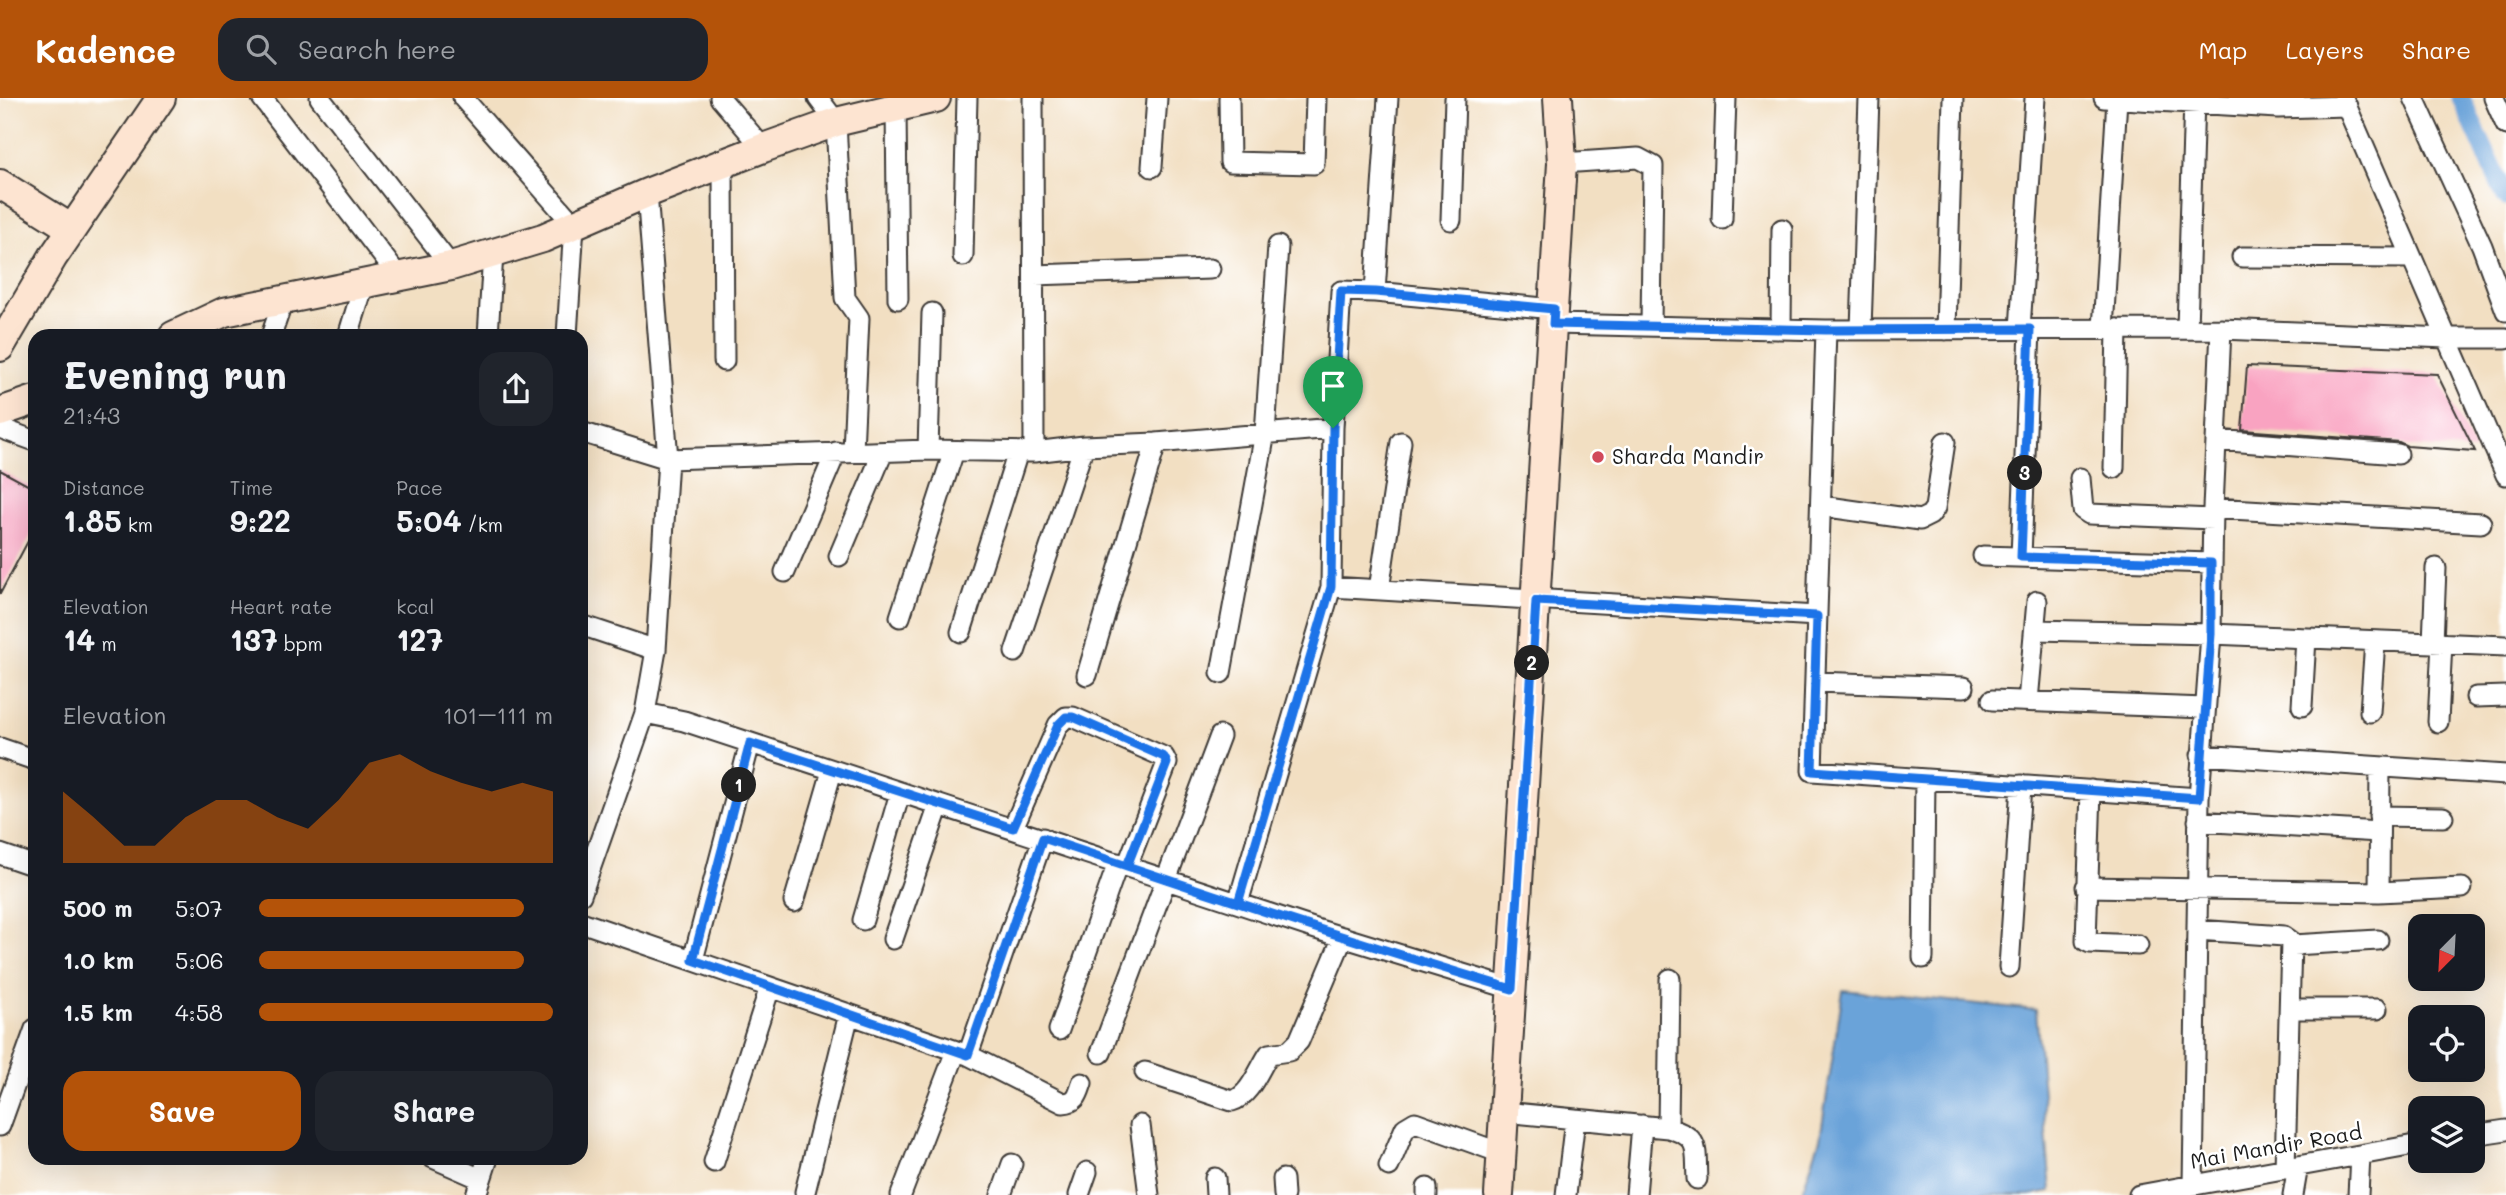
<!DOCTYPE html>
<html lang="en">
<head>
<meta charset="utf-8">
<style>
  body { margin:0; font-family:Mali,sans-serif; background:#20242c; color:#f1f3f6; height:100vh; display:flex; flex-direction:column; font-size:26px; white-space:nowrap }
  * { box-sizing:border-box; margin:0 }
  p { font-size:23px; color:#9ea1a6 }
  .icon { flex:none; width:38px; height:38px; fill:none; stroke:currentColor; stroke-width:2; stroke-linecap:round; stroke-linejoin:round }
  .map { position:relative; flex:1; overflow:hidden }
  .sheet { position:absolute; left:28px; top:231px; width:560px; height:836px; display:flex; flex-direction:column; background:#171b24; border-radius:21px; box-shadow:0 7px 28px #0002 }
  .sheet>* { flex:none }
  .needle { width:46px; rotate:204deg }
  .controls { position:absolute; left:2408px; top:816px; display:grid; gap:14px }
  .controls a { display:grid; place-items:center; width:77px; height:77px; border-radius:14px; background:#171b24; box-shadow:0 7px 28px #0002; font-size:35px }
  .pin { position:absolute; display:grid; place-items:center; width:60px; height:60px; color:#fff; margin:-72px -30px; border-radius:50% 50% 50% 0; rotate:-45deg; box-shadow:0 0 7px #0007 }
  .pin .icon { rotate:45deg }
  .km { position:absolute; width:35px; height:35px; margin:-18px; border-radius:50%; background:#222; color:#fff; font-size:19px; line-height:35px; text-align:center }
  .round { display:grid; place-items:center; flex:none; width:74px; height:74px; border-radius:21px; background:#20242c }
  .head { display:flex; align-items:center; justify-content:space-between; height:119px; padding:0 35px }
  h1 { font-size:38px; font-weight:700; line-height:52px }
  .figures { display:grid; grid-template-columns:repeat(3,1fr); gap:10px; height:119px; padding:7px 35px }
  .figures div { display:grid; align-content:center }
  .figures b { font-size:30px; font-weight:700 }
  .figures small { font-size:19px; font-weight:400 }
  .figures p { font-size:19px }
  .chart { height:196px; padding:14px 35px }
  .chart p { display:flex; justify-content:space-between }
  .chart svg { width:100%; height:126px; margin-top:7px; fill:#b45309; opacity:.7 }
  .action { display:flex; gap:14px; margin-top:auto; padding:14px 35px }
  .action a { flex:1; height:80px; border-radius:21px; background:#b45309; color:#fff; font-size:28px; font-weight:700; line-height:80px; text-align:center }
  .action a+a { background:#20242c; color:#f1f3f6 }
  ul { padding:0 35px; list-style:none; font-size:23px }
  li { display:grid; grid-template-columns:112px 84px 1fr; align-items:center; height:52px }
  li i { height:18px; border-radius:9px; background:#b45309 }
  header { display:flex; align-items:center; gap:42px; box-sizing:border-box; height:98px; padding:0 35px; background:#b45309; color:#fff }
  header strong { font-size:33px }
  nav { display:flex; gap:38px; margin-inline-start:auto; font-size:24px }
  .search { width:490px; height:63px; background:#20242c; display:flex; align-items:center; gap:18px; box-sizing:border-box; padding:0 24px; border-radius:21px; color:#9ea1a6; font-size:26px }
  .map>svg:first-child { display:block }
  .water { fill:#6aa3d9; stroke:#43607a; stroke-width:2 }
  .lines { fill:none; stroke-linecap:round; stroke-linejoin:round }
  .canal { stroke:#6aa3d9; stroke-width:19 }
  .building { fill:#f9a3c1 }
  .street-casing { stroke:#3c3935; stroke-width:23 }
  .secondary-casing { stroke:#3c3935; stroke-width:32 }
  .street { stroke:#fff; stroke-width:19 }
  .secondary { stroke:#fde4d1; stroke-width:28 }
  .route-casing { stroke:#fff; stroke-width:14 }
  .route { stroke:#1a73e8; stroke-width:9 }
  .poi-dot { fill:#d1495b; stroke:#fff; stroke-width:2.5 }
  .labels { text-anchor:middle; stroke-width:5; stroke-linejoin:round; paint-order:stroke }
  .poi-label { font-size:21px; fill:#1c1c1c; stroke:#fff; text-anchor:start }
  .street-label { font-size:21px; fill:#1c1c1c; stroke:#fff }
</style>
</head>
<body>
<header>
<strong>Kadence</strong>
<div class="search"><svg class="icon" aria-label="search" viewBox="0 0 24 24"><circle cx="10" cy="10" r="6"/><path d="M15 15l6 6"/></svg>Search here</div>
<nav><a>Map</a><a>Layers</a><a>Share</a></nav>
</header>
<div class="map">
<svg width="2506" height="1097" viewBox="0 0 2506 1097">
  <rect width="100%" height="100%" fill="#fff"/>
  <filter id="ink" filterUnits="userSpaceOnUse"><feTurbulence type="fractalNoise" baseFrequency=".0143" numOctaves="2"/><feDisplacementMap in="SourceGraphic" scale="14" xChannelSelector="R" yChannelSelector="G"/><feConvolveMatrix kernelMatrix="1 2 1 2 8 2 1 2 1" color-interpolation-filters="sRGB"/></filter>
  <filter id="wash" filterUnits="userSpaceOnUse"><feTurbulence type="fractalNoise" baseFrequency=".00686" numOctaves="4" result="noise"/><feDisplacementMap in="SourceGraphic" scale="28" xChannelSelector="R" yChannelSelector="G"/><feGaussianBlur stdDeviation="1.57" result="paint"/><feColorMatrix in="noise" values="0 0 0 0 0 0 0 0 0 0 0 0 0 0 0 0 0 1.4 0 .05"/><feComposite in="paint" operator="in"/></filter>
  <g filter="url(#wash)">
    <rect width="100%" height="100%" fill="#f2dfc2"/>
    <!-- water -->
    <path class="water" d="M 1843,892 L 2036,912 L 2051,1093 L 2030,1097 L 1801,1097 L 1820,1041 Z"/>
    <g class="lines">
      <!-- canal -->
      <path class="canal" d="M 2461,0 L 2506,99"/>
    </g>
    <g id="blocks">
      <!-- building -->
      <path class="building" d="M 2247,268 L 2437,276 L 2475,353 L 2407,348 L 2399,344 L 2242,332 Z
        M 0,372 L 35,391 L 35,430 L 0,496 Z"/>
    </g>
  </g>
  <g filter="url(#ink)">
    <use href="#blocks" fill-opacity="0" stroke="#3c3935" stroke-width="2"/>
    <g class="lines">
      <!-- street casing -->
      <g class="street-casing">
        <path id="street" d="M 262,0 L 399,179
          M 320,0 L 451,168
          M 463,0 L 574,127 L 567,238
          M 720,0 L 763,50
          M 818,0 L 836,24 L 845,200 L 859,220 L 853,353
          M 1229,0 L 1230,64 L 1314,66 L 1316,0
          M 2104,0 L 2278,10 L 2347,8
          M 2343,0 L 2506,377
          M 2414,0 L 2482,148 L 2506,213
          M 2494,0 L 2506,27
          M 896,10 L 898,201
          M 1562,65 L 1638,60 L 1653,68 L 1651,228
          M 723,67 L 724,263
          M 1152,69 L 1157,0
          M 647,95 L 668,361 L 656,552
          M 1722,121 L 1726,0
          M 1451,122 L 1455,0
          M 963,158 L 967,0
          M 2242,159 L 2412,160
          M 1034,177 L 1210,171
          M 1375,194 L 1388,0
          M 1553,226 L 1826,232 L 2221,231 L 2447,240 L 2506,240
          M 1781,231 L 1782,131
          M 1861,231 L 1869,0
          M 2020,231 L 2035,0
          M 2103,231 L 2117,1
          M 2187,231 L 2194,0
          M 1826,232 L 1812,673 L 2199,700 L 2211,536 L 2213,410 L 2221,231
          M 1946,232 L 1953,0
          M 271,238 L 283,203
          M 348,238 L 364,186
          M 488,238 L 493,155
          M 0,330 L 35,343
          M 1333,330 L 1341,193 L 1375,194 L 1554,211
          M 581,334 L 668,361 L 928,352 L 1034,354 L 1033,0
          M 2216,342 L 2398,356
          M 928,352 L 932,215
          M 1034,354 L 1084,348 L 1156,345 L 1333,330 L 1331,489 L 1238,805
          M 2114,370 L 2117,231
          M 2080,380 L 2083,412 L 2089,416 L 2213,421
          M 1821,408 L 1920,422 L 1930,417 L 1935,410 L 1945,344
          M 2213,410 L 2481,425
          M 839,458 L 883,354
          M 1983,458 L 2211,465
          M 2021,459 L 2030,231
          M 785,474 L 836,354
          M 1331,489 L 1817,518
          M 1379,492 L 1401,344
          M 900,519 L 954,353
          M 581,527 L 656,552 L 645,615 L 581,797
          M 2035,532 L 2211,536 L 2506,548
          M 961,534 L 1018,354
          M 2433,545 L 2436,470
          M 1015,554 L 1084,348
          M 1221,575 L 1265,335 L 1278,148
          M 1087,577 L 1156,345
          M 1815,584 L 1964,589
          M 2476,599 L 2506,598
          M 1992,602 L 2205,610
          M 2028,603 L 2037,503
          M 2302,608 L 2306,540
          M 2370,614 L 2375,543
          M 645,615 L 684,623 L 1316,831 L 1512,891
          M 2438,624 L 2442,545
          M 0,650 L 35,662
          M 2201,657 L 2506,677
          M 2091,692 L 2086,843 L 2090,845 L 2138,847
          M 2379,718 L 2443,719
          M 2198,723 L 2379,734
          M 1013,730 L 1058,627 L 1066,619 L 1073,619 L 1164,659 L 1167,665 L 1127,768
          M 0,756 L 35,768
          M 2086,789 L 2379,794 L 2462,790
          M 2379,794 L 2380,669
          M 794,804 L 832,673
          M 863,822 L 900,695
          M 581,824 L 968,957 L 1043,740
          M 2197,832 L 2284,838 L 2291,843 L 2285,1071
          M 893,841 L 939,707
          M 2293,847 L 2378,842
          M 1923,860 L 1925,681
          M 693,862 L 750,645
          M 2009,869 L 2021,687
          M 2290,911 L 2377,911
          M 1059,932 L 1118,765
          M 1101,955 L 1220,638
          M 968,957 L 1063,1005 C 1077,1004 1078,997 1082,985
          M 1145,974 L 1232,1003 C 1250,998 1259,971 1269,956 L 1289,953 L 1299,943 L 1343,839
          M 1504,1014 L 1668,1030 C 1702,1040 1695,1051 1697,1081
          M 1140,1027 L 1149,1097
          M 0,1028 L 35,931
          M 1668,1030 L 1670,881
          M 2473,1037 L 2506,1032
          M 433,1060 L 481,1081
          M 714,1064 L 770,889
          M 1389,1068 L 1405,1030 L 1415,1024 L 1501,1055
          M 1215,1080 L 1216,1097
          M 1283,1081 L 1284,1097
          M 2193,1087 L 2199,700
          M 805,1094 L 849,916
          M 476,1097 L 488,1060
          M 901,1097 L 956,953
          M 1001,1097 L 1012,1066
          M 1079,1097 L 1087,1074
          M 1427,1097 L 1427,1090
          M 1566,1097 L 1575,1021
          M 1636,1097 L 1642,1027
          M 2139,1097 L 2420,1046
          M 2293,1097 L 2298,1068
          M 2358,1097 L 2360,1057"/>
      </g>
      <!-- secondary casing -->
      <g class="secondary-casing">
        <path id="secondary" d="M 0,86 L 72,131
          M 173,238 L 224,214 L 451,168 L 543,140 L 647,95 L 763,50 L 836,24 L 936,0
          M 0,249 L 53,159 L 161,0
          M 0,314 L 35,302
          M 1499,1097 L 1562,65 L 1558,0"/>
      </g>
      <!-- street -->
      <use href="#street" class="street"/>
      <!-- secondary -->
      <use href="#secondary" class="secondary"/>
    </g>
  </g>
  <g class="lines" filter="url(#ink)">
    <!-- route casing -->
    <g class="route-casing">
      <path id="route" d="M 1333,330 L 1331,489 L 1238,805 L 1043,740 L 968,957 L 693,862 L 750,645 L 1013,730 L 1058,627 L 1066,619 L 1073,619 L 1164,659 L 1167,665 L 1127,768 C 1254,811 1383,852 1512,891 L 1536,503 L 1817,518 L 1812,673 L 2199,700 L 2211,536 L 2211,465 L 2021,459 L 2030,231 L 1826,232 L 1553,226 L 1554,211 L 1376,194 L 1341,193 L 1333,330"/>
    </g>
    <!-- route -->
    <use href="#route" class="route"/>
  </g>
  <!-- markers -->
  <circle class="poi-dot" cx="1598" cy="359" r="7"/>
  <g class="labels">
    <!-- poi labels -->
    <g class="poi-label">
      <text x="1612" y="366">Sharda Mandir</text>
    </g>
    <!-- street labels -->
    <g class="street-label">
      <text transform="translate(2276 1049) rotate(-10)" y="7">Mai Mandir Road</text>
    </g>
  </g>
</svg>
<div class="controls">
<a><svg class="needle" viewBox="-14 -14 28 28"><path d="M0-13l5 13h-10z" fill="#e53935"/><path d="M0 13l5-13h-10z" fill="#9ea1a6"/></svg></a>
<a><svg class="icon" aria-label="locate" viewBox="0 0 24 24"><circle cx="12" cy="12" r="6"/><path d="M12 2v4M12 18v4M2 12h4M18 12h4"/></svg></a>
<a><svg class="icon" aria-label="layers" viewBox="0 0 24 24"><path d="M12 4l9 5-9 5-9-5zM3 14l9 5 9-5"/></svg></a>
</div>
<div class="pin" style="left:1333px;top:330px;background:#1e9e55"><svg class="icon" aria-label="arrive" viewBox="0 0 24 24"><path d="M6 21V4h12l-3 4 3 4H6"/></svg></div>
<b class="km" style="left:739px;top:687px">1</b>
<b class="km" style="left:1532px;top:565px">2</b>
<b class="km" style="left:2025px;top:375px">3</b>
<section class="sheet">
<div class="head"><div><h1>Evening run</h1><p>21:43</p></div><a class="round"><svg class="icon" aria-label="share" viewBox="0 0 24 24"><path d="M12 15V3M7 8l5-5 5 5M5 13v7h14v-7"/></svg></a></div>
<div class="figures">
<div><p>Distance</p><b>1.85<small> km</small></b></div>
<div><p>Time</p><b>9:22</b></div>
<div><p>Pace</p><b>5:04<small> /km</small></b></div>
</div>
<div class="figures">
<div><p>Elevation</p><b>14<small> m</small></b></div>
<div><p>Heart rate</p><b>137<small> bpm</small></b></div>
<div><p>kcal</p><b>127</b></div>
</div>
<div class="chart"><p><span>Elevation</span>101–111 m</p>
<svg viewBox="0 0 160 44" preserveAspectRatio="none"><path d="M0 44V19L10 28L20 38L30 38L40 28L50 22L60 22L70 28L80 32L90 22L100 9L110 6L120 12L130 16L140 19L150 16L160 19V44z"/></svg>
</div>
<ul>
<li><b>500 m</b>5:07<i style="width:90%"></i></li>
<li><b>1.0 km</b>5:06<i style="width:90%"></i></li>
<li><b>1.5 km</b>4:58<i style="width:100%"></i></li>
</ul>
<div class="action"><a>Save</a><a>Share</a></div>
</section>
</div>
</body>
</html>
